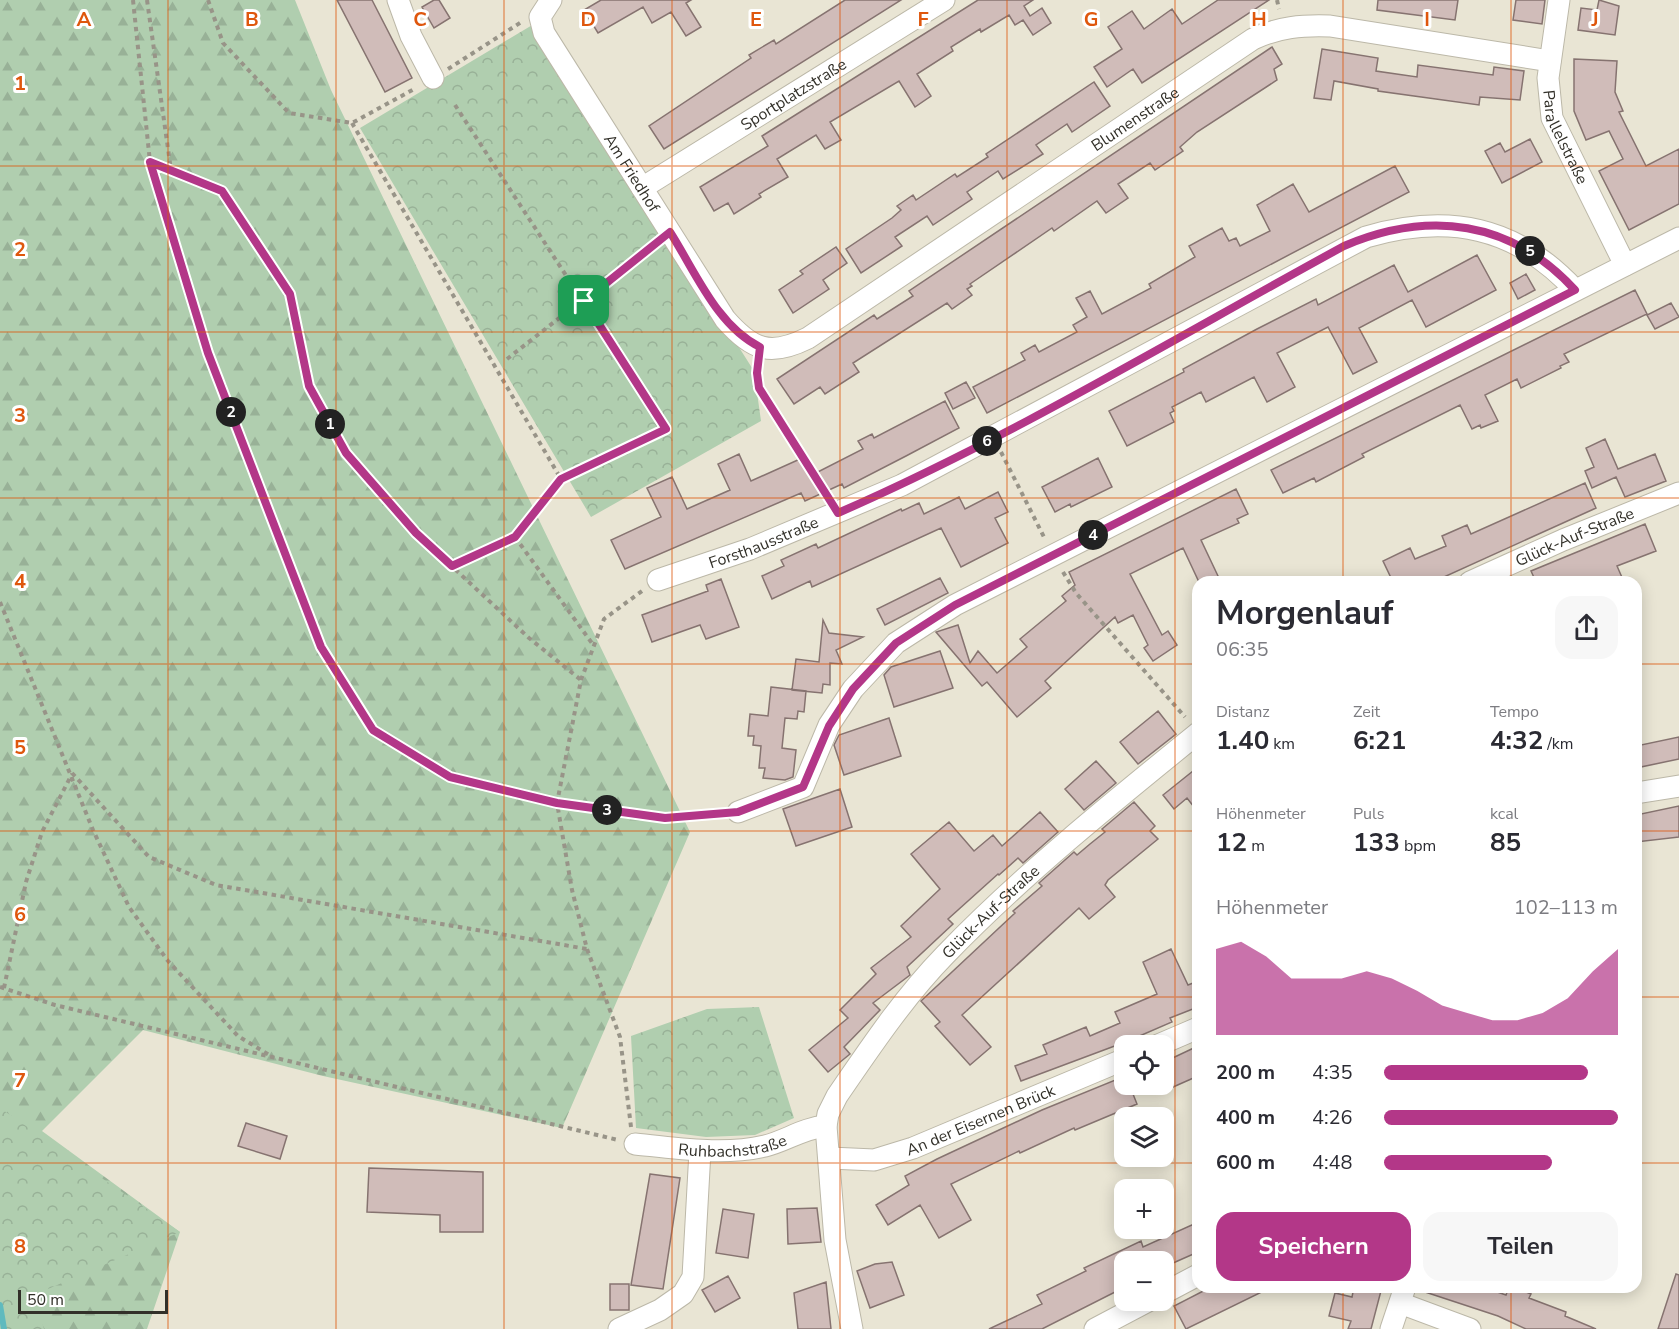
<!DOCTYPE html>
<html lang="de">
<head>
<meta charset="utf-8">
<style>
  body { margin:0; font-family:"Nunito Sans",sans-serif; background:#f7f7f7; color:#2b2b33; height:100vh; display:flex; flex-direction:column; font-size:22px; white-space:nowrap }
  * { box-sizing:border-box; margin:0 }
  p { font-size:20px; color:#7c7c81 }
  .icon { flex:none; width:33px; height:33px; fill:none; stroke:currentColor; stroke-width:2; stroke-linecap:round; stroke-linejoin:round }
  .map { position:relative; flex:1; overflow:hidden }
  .sheet { position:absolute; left:1192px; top:576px; width:450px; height:717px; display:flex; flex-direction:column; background:#fff; border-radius:18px; box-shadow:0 3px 15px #0003 }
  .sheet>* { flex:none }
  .controls { position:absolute; left:1114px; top:1035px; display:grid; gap:12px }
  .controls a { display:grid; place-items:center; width:60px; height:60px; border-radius:12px; background:#fff; box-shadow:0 3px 15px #0003; font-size:30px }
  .scale { position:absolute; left:18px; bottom:15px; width:150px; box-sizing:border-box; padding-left:6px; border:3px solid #323029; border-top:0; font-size:16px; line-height:21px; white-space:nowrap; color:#323029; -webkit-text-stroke:4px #fff; paint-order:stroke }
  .pin { position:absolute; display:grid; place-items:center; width:51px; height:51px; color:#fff; margin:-26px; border-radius:12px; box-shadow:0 3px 9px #0006 }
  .km { position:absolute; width:30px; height:30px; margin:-15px; border-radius:50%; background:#222; color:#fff; font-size:16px; line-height:30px; text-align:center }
  .round { display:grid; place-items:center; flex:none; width:63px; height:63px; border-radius:18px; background:#f7f7f7 }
  .headline { display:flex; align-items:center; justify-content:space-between; height:102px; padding:0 24px }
  h1 { font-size:33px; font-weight:700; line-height:45px }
  .metrics { display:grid; grid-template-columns:repeat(3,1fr); gap:9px; height:102px; padding:6px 24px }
  .metrics div { display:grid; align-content:center }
  .metrics b { font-size:26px; font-weight:700 }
  .metrics small { font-size:16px; font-weight:400 }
  .metrics p { font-size:16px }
  .chart { height:168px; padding:12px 24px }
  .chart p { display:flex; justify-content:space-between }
  .chart svg { width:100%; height:108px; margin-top:6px; fill:#b33788; opacity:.7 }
  .primary-button { display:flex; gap:12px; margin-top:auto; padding:12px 24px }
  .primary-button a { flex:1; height:69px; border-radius:18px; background:#b33788; color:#fff; font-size:24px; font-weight:700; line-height:69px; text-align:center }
  .primary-button a+a { background:#f7f7f7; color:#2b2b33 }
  ul { padding:0 24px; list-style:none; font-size:20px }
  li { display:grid; grid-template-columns:96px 72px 1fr; align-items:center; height:45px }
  li i { height:15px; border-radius:8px; background:#b33788 }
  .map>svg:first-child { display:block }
  .forest { fill:url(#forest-firs) }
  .park { fill:url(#park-crowns) }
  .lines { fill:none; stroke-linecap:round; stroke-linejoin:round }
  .stream { stroke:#60babe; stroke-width:6 }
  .building { fill:#d0bcb9; stroke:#867370; stroke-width:1.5 }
  .minor-casing { stroke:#bcb8a8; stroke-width:23 }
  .path { stroke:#989488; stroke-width:4; stroke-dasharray:4.5 4.5; stroke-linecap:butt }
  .minor { stroke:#fff; stroke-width:21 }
  .route-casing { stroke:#fff; stroke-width:12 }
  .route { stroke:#b33788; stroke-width:8 }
  .grid { fill:none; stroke:#df570d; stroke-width:1.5; stroke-opacity:0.55 }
  .labels { text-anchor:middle; stroke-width:6; stroke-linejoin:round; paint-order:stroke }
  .street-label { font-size:16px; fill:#323029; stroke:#fff }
  .grid-label { font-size:20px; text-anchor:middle; font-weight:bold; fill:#df570d; stroke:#fff; stroke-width:6; stroke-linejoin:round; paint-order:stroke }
</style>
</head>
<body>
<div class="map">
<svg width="1679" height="1329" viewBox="0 0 1679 1329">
  <defs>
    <pattern id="forest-firs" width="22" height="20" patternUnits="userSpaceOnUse" patternTransform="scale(1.5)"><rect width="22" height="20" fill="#b0ceaf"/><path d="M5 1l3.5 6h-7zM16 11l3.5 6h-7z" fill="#98b197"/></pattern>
    <pattern id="park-crowns" width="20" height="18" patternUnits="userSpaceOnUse" patternTransform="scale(1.5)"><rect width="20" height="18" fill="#b0ceaf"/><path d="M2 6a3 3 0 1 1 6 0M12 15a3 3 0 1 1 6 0" fill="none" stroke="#98b197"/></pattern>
  </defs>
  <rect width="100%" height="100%" fill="#e9e5d4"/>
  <!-- forest -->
  <path class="forest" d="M 0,0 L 295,0 L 331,90 L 690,832 L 562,1128 L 323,1076 L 143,1030 L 42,1131 L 180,1232 L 147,1329 L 0,1329 Z"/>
  <!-- park -->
  <path class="park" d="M 534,24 L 754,371 L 761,421 L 591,517 L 360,128 Z
    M 759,1007 L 794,1118 L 755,1135 L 706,1137 L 636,1128 L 631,1036 L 707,1009 Z
    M 0,1108 L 180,1232 L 34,1295 L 44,1329 L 0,1329 Z"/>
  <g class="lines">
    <!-- stream -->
    <path class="stream" d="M 0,1305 L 4,1329"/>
  </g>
  <!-- building -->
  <path class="building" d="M 337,0 L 372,0 L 412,78 L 385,92 Z
    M 434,0 L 439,0 L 450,18 L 434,28 L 422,7 Z
    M 601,0 L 691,0 L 686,3 L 701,27 L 686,36 L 671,12 L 652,23 L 643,7 L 598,33 L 584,10 Z
    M 845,0 L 901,0 L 664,149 L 649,126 L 751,58 L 749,55 L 774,40 L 776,44 Z
    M 978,0 L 1033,0 L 1024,6 L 1030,16 L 1042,8 L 1051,23 L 1033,35 L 1023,20 L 1015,25 L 1009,15 L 981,32 L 980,29 L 951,47 L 953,51 L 917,74 L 931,96 L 915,107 L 899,81 L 830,122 L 841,140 L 825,149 L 816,135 L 777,159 L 788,177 L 759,194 L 761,197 L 734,214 L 728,203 L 714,211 L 700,187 L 768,146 L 762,136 Z
    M 1218,0 L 1269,0 L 1142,83 L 1133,69 L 1107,87 L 1094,67 L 1122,49 L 1108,27 L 1132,11 L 1144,29 L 1172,9 L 1182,24 Z
    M 1378,0 L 1458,0 L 1455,20 L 1377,10 Z
    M 1516,0 L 1545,0 L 1542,24 L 1513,20 Z
    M 1599,0 L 1619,6 L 1615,35 L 1578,30 L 1581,8 L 1597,10 Z
    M 1272,47 L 1282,64 L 1274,69 L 1277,80 L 1197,132 L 1180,147 L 1183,151 L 1155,170 L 1150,163 L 1118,184 L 1128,198 L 1106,213 L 1097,201 L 1054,231 L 1052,228 L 970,284 L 972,286 L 967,289 L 972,295 L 952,309 L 947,303 L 853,363 L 859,372 L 825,394 L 820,387 L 794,404 L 777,379 L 874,315 L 877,319 L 913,296 L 909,291 Z
    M 1322,49 L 1378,58 L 1376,71 L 1417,77 L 1418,65 L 1493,75 L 1494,67 L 1524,71 L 1520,100 L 1480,97 L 1479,105 L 1378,91 L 1378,89 L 1334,81 L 1331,100 L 1314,98 Z
    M 1574,59 L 1617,61 L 1615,92 L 1623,111 L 1619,112 L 1646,166 L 1679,149 L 1679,204 L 1629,230 L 1599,171 L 1623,159 L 1609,131 L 1586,140 L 1574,111 Z
    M 1094,82 L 1110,106 L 1072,132 L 1067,124 L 1036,145 L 1043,154 L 1003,179 L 998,171 L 967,192 L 972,199 L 933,225 L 927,216 L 895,237 L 902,246 L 861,273 L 846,249 L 892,218 L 901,210 L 897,206 L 913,195 L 916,200 L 955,174 L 957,177 L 988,157 L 986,154 Z
    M 1530,139 L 1542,162 L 1502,183 L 1485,151 L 1500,143 L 1505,152 Z
    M 1395,166 L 1409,192 L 987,413 L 973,387 L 1025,360 L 1021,353 L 1035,345 L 1039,352 L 1077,332 L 1073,325 L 1087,317 L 1076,298 L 1090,291 L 1102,314 L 1151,288 L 1149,284 L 1195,257 L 1189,246 L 1222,228 L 1229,241 L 1236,238 L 1240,246 L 1270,231 L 1257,205 L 1293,184 L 1309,212 Z
    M 836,247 L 847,263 L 823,280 L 829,289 L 793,313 L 779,290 L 803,274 L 800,271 Z
    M 1477,255 L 1496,290 L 1426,327 L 1412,300 L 1359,328 L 1377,362 L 1353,374 L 1328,327 L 1277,353 L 1295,387 L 1267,402 L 1254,377 L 1206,402 L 1201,392 L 1172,407 L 1174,411 L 1170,413 L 1174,422 L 1127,446 L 1109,411 L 1184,372 L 1183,369 L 1257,329 L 1316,299 L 1318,305 L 1394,265 L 1408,292 Z
    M 1526,274 L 1535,290 L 1518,299 L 1510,283 Z
    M 1635,290 L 1647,314 L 1564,354 L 1569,362 L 1560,366 L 1561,368 L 1521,388 L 1517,379 L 1485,395 L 1498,421 L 1481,428 L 1480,425 L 1472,429 L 1460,405 L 1362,454 L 1364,457 L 1316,482 L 1314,478 L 1283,493 L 1271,470 Z
    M 1671,303 L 1679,317 L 1655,329 L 1647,315 Z
    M 966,382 L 975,398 L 953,409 L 945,393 Z
    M 945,401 L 959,428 L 906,456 L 844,488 L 842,484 L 805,501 L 801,493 L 625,569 L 611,540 L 661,517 L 647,488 L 672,477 L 687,509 L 730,490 L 718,464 L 739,454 L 751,481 L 800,459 L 810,476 L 863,449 L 858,441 L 872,434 L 874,438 Z
    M 1605,439 L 1618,469 L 1655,454 L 1666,481 L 1625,497 L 1616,477 L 1592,488 L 1585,471 L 1594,467 L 1586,448 Z
    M 1098,458 L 1112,487 L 1071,507 L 1070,504 L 1055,512 L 1042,487 Z
    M 1585,483 L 1596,508 L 1433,582 L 1393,582 L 1383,561 L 1410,548 L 1415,559 L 1446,546 L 1442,536 L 1467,525 L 1471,534 Z
    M 1236,489 L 1248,514 L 1237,519 L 1239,523 L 1201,540 L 1218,576 L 1199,582 L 1183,548 L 1130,574 L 1162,635 L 1168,631 L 1177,645 L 1153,661 L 1144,648 L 1148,645 L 1133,615 L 1118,623 L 1115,617 L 1045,681 L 1051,688 L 1017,717 L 987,682 L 982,686 L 936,632 L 958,625 L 970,663 L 978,651 L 997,673 L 1027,647 L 1020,639 L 1066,601 L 1062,596 L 1075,585 L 1069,572 Z
    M 998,492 L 1008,512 L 995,518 L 1008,543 L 961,567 L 941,528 L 812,587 L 810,581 L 772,599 L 762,576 L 784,566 L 781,560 L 816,544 L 818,548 L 901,509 L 902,511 L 919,503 L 924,514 L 959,497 L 965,509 Z
    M 1645,524 L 1656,551 L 1617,566 L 1624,582 L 1536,582 L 1531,571 Z
    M 940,578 L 948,593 L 885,625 L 877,609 Z
    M 721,579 L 739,627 L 706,639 L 700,625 L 652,642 L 642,615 L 708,591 L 706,585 Z
    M 823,620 L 829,633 L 863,637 L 836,650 L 842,664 L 830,663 L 830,685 L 823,684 L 822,693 L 792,690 L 796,659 L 819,662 Z
    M 940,651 L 953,688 L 894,707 L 884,675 L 891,667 Z
    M 771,687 L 806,691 L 804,712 L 798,711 L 797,719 L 785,718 L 782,748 L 796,750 L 793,777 L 785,780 L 763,778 L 765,768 L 759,768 L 761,746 L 753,745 L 754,736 L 748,736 L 750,714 L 768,716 Z
    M 1158,711 L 1176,734 L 1138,764 L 1120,742 Z
    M 889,718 L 901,756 L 844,775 L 834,745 L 839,735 Z
    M 1679,737 L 1679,759 L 1636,768 L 1636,746 Z
    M 1096,761 L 1116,783 L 1084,810 L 1065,789 Z
    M 1198,767 L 1198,812 L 1187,798 L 1174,809 L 1163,795 Z
    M 840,789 L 852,827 L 796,846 L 783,809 Z
    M 1134,802 L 1155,826 L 1150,831 L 1158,839 L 1108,880 L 1105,885 L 1115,897 L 1089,919 L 1079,908 L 962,1015 L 991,1047 L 970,1065 L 935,1026 L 940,1022 L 921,1001 L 1015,913 L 1013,911 L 1042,886 L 1039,883 L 1074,852 L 1077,855 L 1090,844 L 1105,832 L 1102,829 Z
    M 1679,806 L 1679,837 L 1636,842 L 1636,815 Z
    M 1040,812 L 1058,832 L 1023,863 L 1018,858 L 999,875 L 998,874 L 948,919 L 953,924 L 907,967 L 910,975 L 873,1003 L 880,1010 L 844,1047 L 850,1054 L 828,1072 L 809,1050 L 848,1018 L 840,1010 L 876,974 L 871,968 L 911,937 L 901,926 L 940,889 L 911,854 L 949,822 L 974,851 L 993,835 L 1002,846 Z
    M 1171,949 L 1188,985 L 1198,981 L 1198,1007 L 1170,1018 L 1172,1022 L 1128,1041 L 1021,1081 L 1015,1066 L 1047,1054 L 1043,1045 L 1086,1027 L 1090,1036 L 1120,1023 L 1115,1012 L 1157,994 L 1143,962 Z
    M 1198,1046 L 1198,1076 L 1164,1091 L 1164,1062 Z
    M 1125,1076 L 1125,1084 L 1129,1084 L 1137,1104 L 1075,1130 L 1074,1128 L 1020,1153 L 1019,1151 L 951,1184 L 971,1220 L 939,1238 L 920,1205 L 888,1225 L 876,1205 L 909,1185 L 905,1176 L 937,1159 L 1042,1110 Z
    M 246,1123 L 287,1136 L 280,1159 L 238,1146 Z
    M 369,1168 L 483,1172 L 483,1232 L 440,1232 L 440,1215 L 367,1212 Z
    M 650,1174 L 680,1178 L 663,1289 L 631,1285 Z
    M 817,1208 L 821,1242 L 788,1244 L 787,1209 Z
    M 723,1209 L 754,1214 L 748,1258 L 716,1253 Z
    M 1194,1224 L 1198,1235 L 1198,1252 L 1164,1267 L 1164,1262 L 1125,1262 L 1125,1287 L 1042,1329 L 989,1329 L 1042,1304 L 1037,1295 L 1086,1271 L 1084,1268 L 1141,1241 L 1143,1247 Z
    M 892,1262 L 904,1295 L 870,1308 L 857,1271 L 875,1264 Z
    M 1676,1274 L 1679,1275 L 1679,1329 L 1658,1329 Z
    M 728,1276 L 740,1298 L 715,1312 L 702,1290 Z
    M 826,1282 L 831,1329 L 798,1329 L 794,1293 Z
    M 610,1284 L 629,1284 L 629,1310 L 610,1310 Z
    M 1211,1287 L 1272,1287 L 1186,1329 L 1174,1306 Z
    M 1354,1287 L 1382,1287 L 1371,1329 L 1348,1329 L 1351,1321 L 1329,1316 L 1335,1293 L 1352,1297 Z
    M 1420,1287 L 1483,1287 L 1506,1295 L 1509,1287 L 1514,1287 L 1531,1294 L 1529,1298 L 1566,1312 L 1565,1316 L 1596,1329 L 1526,1329 L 1498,1316 L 1419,1290 Z"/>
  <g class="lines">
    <!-- minor casing -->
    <g class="minor-casing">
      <g id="minor">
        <path d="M 398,0 L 411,36 L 433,78"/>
        <path id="s1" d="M 551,0 L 540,17 L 544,33 L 725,319 C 752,350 770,357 808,338 L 1253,39 C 1279,27 1302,25 1330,26 L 1550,61"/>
        <path id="s2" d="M 1559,0 L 1548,78 L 1552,118 L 1625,265"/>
        <path id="s3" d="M 642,188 L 944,0"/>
        <path id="s4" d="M 658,580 L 750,549 L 902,485 L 1366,237 C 1448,213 1516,226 1575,290"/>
        <path id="s5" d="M 1470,582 L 1563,540 L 1679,493"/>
        <path d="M 1636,793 L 1679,786"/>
        <path d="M 738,812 L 803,787 L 829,725 L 853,689 L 896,643 L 955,605 L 1679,238"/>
        <path d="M 1156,1046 L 1198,1028"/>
        <path id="s6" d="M 635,1144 C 678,1148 722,1156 765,1146 C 786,1141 803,1128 826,1126"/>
        <path id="s7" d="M 830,1158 L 874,1160 L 913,1148 L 1125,1059"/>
        <path d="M 1164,1293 L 1198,1275"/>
        <path d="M 1400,1303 L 1470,1329"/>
        <path d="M 619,1329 L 660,1310 L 683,1294 L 693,1277 L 700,1151"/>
        <path id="s8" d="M 852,1329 L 835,1240 L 826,1126 L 828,1114 L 837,1096 C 870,1048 904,997 945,955 C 1020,877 1114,801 1198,733"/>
        <path d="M 1095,1329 L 1150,1300"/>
        <path d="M 1391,1329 L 1405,1287"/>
      </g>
    </g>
    <!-- path -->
    <path class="path" d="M 133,0 L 150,162 L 209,353 L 321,647 L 373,730 L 450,777 L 557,803 L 665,818 L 719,815
      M 147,0 L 171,170
      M 208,0 L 223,43 L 289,113 L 352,123 L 416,88
      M 1277,0 L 1279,9
      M 448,69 L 523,21
      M 455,105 L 666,429 L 561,479
      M 352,123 L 561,479 L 515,537 L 452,566
      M 150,163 L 222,191 L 290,294 L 309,385 L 346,453 L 416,533 L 529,638 L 581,680
      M 507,359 L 655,243
      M 758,366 L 759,388 L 828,497
      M 1001,452 L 1045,539
      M 515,537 L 594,646
      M 1063,572 L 1076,593 L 1185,717
      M 0,602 L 93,830 L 129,907 L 168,961 L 238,1036 L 271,1056
      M 72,773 L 149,857 L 216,885 L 587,949
      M 0,987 L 55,1005 L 618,1140
      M 4,988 L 26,882 L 42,832 L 72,774
      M 631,1127 L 620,1037 L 587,949 L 572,890 L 557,803 L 581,680 L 604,619 L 642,591"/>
    <!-- minor -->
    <use href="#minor" class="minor"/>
  </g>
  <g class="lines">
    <!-- route casing -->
    <g class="route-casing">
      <path id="route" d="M 150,162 L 222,191 L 290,294 L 309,386 L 346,453 L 416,533 L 452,566 L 515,537 L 561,479 L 666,429 L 584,301 L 670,232 C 695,271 717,326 760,347 L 757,373 L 759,388 L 838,513 C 1012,437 1177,337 1344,246 C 1429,210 1511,220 1575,290 L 955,605 L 896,643 L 853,689 L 829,726 L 803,787 L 738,812 L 665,818 L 557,803 L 450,777 L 373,730 L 321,647 L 208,353 Z"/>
    </g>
    <!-- route -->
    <use href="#route" class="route"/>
  </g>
  <!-- grid -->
  <path class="grid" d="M 168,0 L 168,1329M 336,0 L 336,1329M 504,0 L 504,1329M 672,0 L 672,1329M 840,0 L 840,1329M 1007,0 L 1007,1329M 1175,0 L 1175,1329M 1343,0 L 1343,582M 1511,0 L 1511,582M 0,166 L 1679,166M 0,332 L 1679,332M 0,498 L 1679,498M 0,664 L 1198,664M 1636,664 L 1679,664M 0,831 L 1198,831M 1636,831 L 1679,831M 0,997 L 1198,997M 1636,997 L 1679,997M 0,1163 L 1198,1163M 1636,1163 L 1679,1163M 1343,1287 L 1343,1329M 1511,1287 L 1511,1329"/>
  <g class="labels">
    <!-- street labels -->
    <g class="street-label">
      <text dy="6" stroke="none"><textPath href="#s3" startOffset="178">Sportplatzstraße</textPath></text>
      <text dy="6" stroke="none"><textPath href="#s1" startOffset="864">Blumenstraße</textPath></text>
      <text dy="6" stroke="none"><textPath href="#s2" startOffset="141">Parallelstraße</textPath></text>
      <text dy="6" stroke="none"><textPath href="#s1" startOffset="202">Am Friedhof</textPath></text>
      <text dy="6" stroke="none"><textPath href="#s5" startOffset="114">Glück-Auf-Straße</textPath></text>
      <text dy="6" stroke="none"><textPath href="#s4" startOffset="112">Forsthausstraße</textPath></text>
      <text dy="6" stroke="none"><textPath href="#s8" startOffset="478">Glück-Auf-Straße</textPath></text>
      <text dy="6" stroke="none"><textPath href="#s7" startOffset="158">An der Eisernen Brück</textPath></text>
      <text dy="6" stroke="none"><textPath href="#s6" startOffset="98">Ruhbachstraße</textPath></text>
    </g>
  </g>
  <g class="grid-label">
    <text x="84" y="26">A</text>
    <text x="252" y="26">B</text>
    <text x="420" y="26">C</text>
    <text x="588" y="26">D</text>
    <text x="756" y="26">E</text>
    <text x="923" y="26">F</text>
    <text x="1091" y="26">G</text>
    <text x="1259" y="26">H</text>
    <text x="1427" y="26">I</text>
    <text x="1595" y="26">J</text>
    <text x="20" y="90">1</text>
    <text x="20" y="256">2</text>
    <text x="20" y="422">3</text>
    <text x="20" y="588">4</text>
    <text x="20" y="754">5</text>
    <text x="20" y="921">6</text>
    <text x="20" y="1087">7</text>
    <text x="20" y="1253">8</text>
  </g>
</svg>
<div class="controls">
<a><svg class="icon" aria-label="locate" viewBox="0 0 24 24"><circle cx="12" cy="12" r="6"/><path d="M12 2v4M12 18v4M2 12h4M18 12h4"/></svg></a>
<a><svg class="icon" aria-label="layers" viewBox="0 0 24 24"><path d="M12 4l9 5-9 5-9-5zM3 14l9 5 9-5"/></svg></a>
<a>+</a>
<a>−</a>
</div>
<div class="scale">50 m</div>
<div class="pin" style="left:584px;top:301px;background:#1e9e55"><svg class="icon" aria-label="arrive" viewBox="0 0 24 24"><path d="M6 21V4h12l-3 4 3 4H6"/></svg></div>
<b class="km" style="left:330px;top:424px">1</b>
<b class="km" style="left:231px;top:412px">2</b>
<b class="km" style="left:607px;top:810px">3</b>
<b class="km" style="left:1093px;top:535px">4</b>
<b class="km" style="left:1530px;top:251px">5</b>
<b class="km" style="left:987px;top:441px">6</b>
<section class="sheet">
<div class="headline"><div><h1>Morgenlauf</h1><p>06:35</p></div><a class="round"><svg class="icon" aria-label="share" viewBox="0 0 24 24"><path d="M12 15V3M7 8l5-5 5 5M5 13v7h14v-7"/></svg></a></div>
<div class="metrics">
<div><p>Distanz</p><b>1.40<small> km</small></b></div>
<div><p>Zeit</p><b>6:21</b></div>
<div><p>Tempo</p><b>4:32<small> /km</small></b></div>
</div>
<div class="metrics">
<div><p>Höhenmeter</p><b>12<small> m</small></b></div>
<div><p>Puls</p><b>133<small> bpm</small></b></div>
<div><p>kcal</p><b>85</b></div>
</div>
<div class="chart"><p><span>Höhenmeter</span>102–113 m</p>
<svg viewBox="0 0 160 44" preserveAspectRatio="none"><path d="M0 44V9L10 6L20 12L30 21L40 21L50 21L60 18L70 21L80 26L90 32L100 35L110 38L120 38L130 35L140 29L150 18L160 9V44z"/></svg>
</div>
<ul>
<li><b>200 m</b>4:35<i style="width:87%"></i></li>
<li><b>400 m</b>4:26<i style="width:100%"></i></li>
<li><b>600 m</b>4:48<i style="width:72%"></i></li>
</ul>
<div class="primary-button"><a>Speichern</a><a>Teilen</a></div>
</section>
</div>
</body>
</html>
